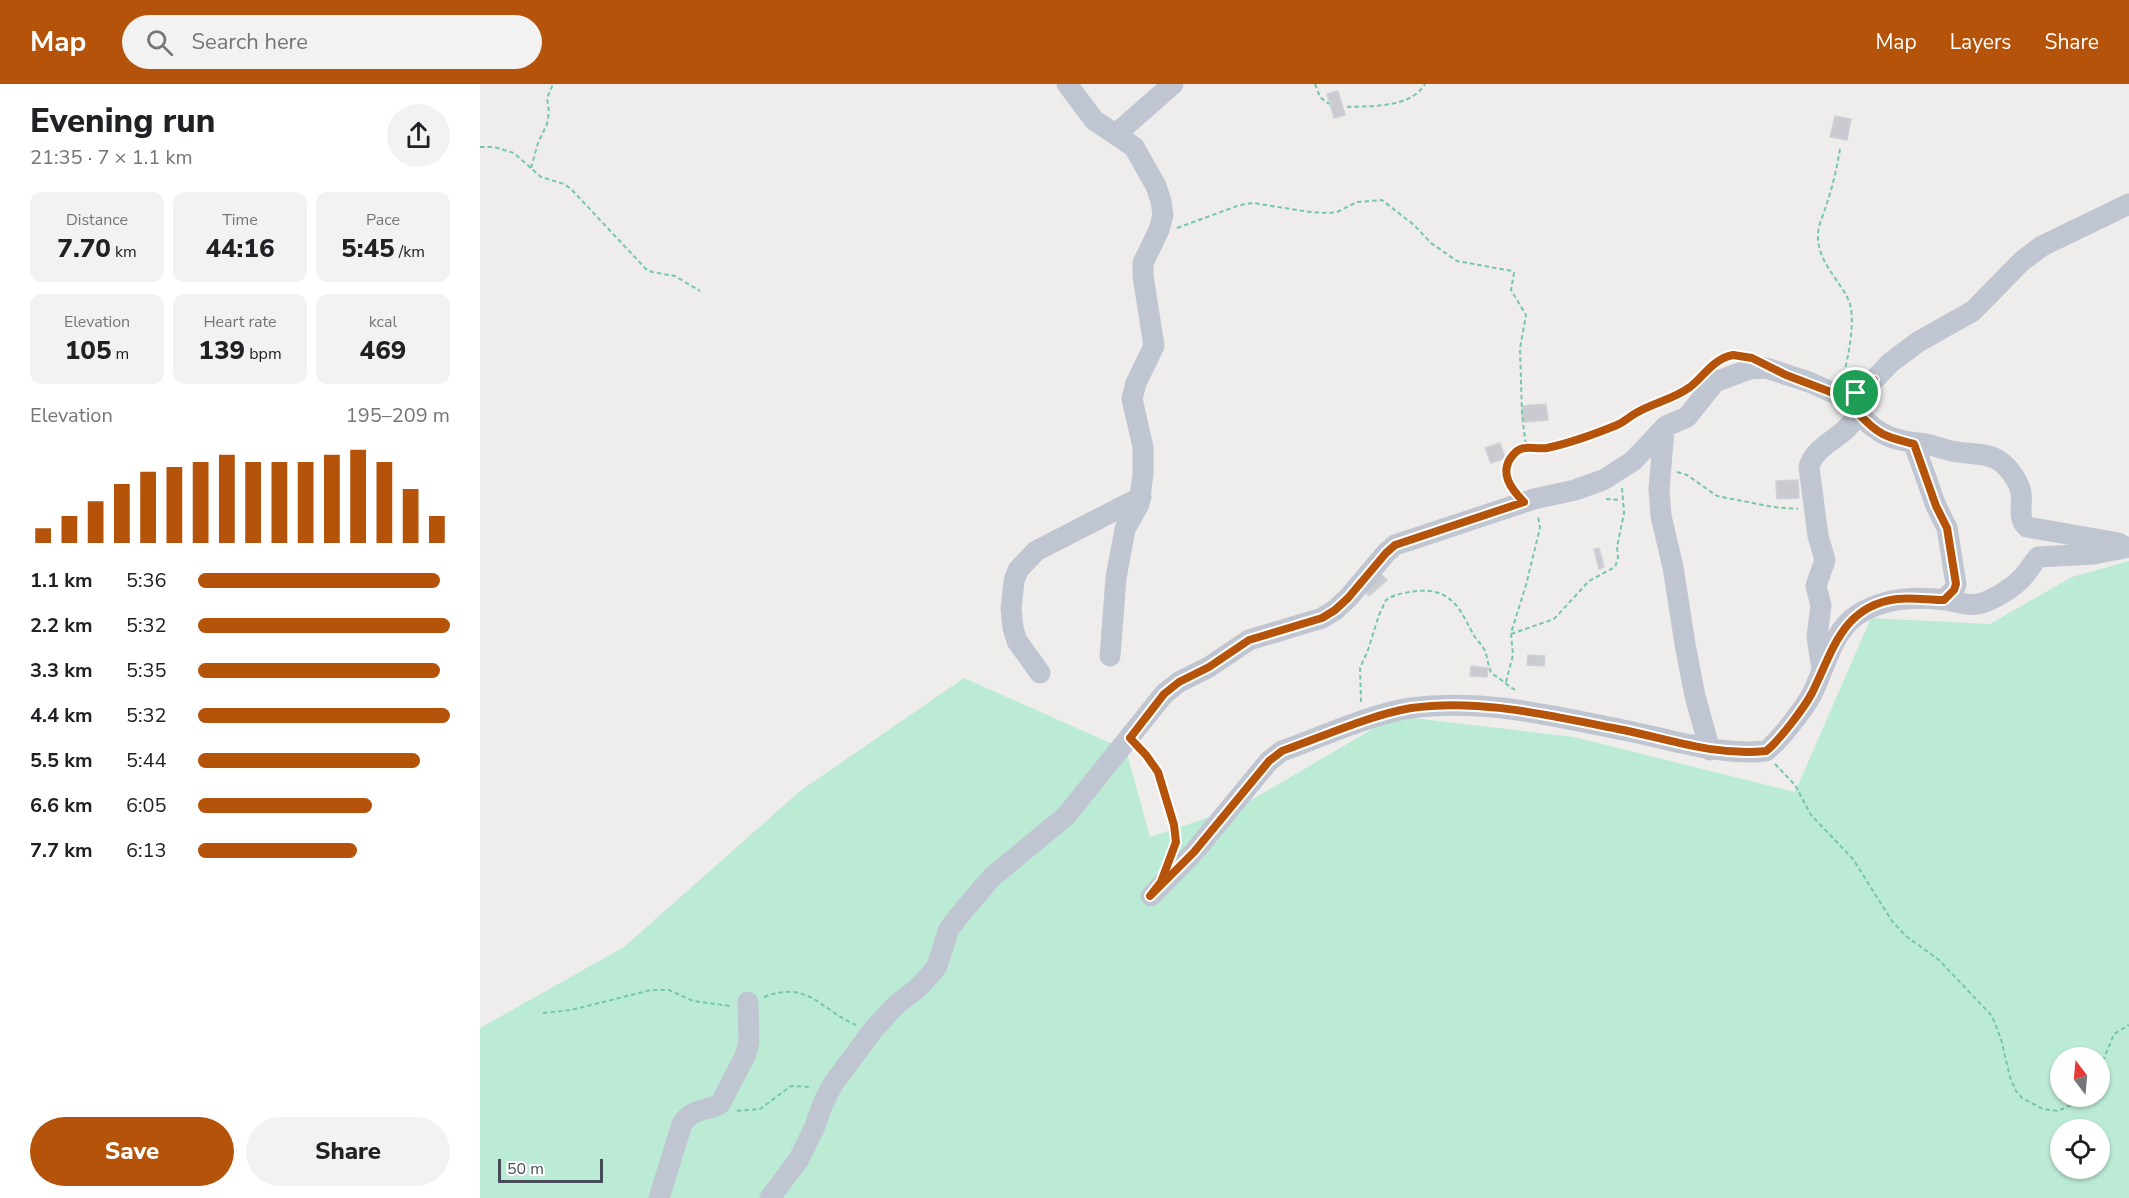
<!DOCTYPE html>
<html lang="en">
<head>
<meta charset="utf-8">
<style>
  body { margin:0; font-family:"Nunito Sans",sans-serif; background:#f2f2f2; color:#202124; height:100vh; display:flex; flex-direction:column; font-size:22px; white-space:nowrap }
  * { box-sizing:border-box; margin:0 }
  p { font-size:20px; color:#757577 }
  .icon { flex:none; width:33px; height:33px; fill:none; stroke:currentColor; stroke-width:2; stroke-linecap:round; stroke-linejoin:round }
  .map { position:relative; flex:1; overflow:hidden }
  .panel { display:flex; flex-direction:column; background:#fff; width:480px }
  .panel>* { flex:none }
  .needle { width:39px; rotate:344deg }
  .tools { position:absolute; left:1570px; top:963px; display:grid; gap:12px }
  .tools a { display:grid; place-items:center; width:60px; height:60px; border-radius:50%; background:#fff; box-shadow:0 2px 4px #0004; font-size:30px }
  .scale { position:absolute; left:18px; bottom:15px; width:105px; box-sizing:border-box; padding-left:6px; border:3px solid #464d58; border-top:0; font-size:16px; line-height:21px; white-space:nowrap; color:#464d58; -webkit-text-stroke:4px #fff; paint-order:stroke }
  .pin { position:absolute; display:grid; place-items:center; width:51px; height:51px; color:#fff; margin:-26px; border:3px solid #fff; border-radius:50%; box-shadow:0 2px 6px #0007 }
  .round { display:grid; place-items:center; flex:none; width:63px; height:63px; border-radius:32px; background:#f2f2f2 }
  .headline { display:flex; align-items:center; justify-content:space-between; height:102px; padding:0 30px }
  h1 { font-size:33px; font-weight:800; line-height:45px }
  .figures { display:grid; grid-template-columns:repeat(3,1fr); gap:9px; height:102px; padding:6px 30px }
  .figures div { display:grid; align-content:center; border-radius:12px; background:#f2f2f2; text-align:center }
  .figures b { font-size:26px; font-weight:800 }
  .figures small { font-size:16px; font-weight:400 }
  .figures p { font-size:16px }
  .chart { height:168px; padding:12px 30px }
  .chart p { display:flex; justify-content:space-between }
  .chart svg { width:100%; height:108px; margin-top:6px; stroke:#b45309; stroke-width:6 }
  .cta { display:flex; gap:12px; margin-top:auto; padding:12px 30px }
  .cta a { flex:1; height:69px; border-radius:36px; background:#b45309; color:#fff; font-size:24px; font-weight:800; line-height:69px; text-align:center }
  .cta a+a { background:#f2f2f2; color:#202124 }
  ul { padding:0 30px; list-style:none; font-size:20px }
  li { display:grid; grid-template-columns:96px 72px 1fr; align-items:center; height:45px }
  li i { height:15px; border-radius:8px; background:#b45309 }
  header { display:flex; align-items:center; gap:36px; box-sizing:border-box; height:84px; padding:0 30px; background:#b45309; color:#fff }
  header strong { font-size:28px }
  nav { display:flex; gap:33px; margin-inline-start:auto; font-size:21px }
  .search { width:420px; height:54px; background:#f2f2f2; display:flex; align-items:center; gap:15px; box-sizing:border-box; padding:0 21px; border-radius:33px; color:#757577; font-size:22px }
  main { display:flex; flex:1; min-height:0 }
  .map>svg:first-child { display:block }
  .green { fill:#bcebd5; fill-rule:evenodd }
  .building { fill:#cacad1; stroke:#d0d1d8; stroke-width:1.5 }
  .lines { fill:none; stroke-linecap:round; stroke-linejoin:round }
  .path { stroke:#76c6ab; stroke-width:2; stroke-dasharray:4.5 3; stroke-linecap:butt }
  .minor { stroke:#c0c6d1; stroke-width:21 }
  .route-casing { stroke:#fff; stroke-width:12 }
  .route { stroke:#b45309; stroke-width:8 }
</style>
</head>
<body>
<header>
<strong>Map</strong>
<div class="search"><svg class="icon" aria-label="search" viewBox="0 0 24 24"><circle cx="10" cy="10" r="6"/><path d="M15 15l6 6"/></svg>Search here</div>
<nav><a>Map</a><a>Layers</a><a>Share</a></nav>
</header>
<main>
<section class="panel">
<div class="headline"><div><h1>Evening run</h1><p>21:35 · 7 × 1.1 km</p></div><a class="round"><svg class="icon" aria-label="share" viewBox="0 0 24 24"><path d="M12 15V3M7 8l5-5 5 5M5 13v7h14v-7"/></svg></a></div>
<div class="figures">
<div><p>Distance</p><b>7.70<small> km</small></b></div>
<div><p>Time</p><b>44:16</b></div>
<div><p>Pace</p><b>5:45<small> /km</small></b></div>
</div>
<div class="figures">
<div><p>Elevation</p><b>105<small> m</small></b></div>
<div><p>Heart rate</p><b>139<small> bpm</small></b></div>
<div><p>kcal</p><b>469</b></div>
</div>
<div class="chart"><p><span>Elevation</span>195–209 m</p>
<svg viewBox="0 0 160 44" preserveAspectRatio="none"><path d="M5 44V38M15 44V33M25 44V27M35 44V20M45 44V15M55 44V13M65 44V11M75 44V8M85 44V11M95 44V11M105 44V11M115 44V8M125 44V6M135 44V11M145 44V22M155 44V33"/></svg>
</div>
<ul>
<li><b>1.1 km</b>5:36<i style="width:96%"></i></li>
<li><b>2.2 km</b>5:32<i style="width:100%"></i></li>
<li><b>3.3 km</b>5:35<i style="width:96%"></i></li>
<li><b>4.4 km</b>5:32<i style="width:100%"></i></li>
<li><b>5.5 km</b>5:44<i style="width:88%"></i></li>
<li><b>6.6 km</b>6:05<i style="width:69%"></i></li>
<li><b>7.7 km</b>6:13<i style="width:63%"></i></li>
</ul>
<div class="cta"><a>Save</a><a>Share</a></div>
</section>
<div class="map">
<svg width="1649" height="1114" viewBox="0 0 1649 1114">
  <rect width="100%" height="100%" fill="#efecec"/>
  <!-- green -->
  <path class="green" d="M 1649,477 L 1649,1114 L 0,1114 L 0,944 L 144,863 L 320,707 L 484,594 L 646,666 L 670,753 L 759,723 L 915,632 L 1094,653 L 1315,708 L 1391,534 L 1510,540 L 1592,493 ZM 1581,974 L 1620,974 L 1620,1012 L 1581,1012 ZM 1581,1046 L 1620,1046 L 1620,1084 L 1581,1084 Z"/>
  <!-- building -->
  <path class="building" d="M 858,7 L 865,31 L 854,34 L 847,10 Z
    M 1355,32 L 1371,35 L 1367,56 L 1350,53 Z
    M 1066,320 L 1068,336 L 1043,338 L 1042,322 Z
    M 1020,359 L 1025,374 L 1011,379 L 1005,364 Z
    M 1318,396 L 1319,414 L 1297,415 L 1296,397 Z
    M 1119,464 L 1124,483 L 1119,485 L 1114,465 Z
    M 898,487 L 907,496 L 889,512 L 880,503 Z
    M 1048,571 L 1065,572 L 1064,582 L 1047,581 Z
    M 991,582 L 1008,584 L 1007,593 L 990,592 Z"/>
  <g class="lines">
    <!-- path -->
    <path class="path" d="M 835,0 L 840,13 L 849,20
      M 867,23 C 891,22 931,24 945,0
      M 0,63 L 14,63 L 34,69 L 61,93 L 84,100 L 91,105 L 166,185 L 172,188 L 195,192 L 220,207
      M 1360,65 C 1357,83 1353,101 1347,119 C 1344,130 1337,143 1338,154 C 1339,179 1358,194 1368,215 C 1377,232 1368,275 1363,293
      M 51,84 L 58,59 L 67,40 L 69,28 L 67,14 L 73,0
      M 697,144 L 760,121 L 773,119 L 830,128 L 849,129 L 857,128 L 877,118 L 902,116 L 934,141 L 951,159 L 977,177 L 1032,187 L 1034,189 L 1031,206 L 1046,231 L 1040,264 L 1042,330 L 1046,363
      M 1237,277 L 1244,273 L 1257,271
      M 1197,388 L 1207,391 L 1237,412 L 1293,423 L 1318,425
      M 1032,404 L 1026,390 L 1026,383 L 1031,372 L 1037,367 L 1046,363 L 1064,364 L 1134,342 L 1157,328 L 1206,305
      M 1126,415 L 1141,416
      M 1031,550 L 1074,535 L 1109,497 L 1135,483 L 1138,474 L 1137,463 L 1144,429 L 1142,404
      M 1026,598 L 1033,571 L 1031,549 L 1046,501 L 1060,444 L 1058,432
      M 881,618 L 880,584 L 888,566 L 899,531 L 906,516 C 915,510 927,508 937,507 C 970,504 979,523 992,548 C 995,555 1002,560 1005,567 C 1008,575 1008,583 1012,590 C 1022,595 1028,603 1038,607
      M 662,666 C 669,674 674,682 679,690 C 685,702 698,749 695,761
      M 1295,680 L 1315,701 L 1331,731 L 1373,775 L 1412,837 L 1426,852 L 1459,876 L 1512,932 L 1521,955 L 1530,993 L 1536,1007 L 1542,1014 L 1563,1025 L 1578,1027 L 1591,1021 L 1601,1012
      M 284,913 C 329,896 339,925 376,941
      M 63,929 L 91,926 L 171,906 L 189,906 L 213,917 L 250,922
      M 1620,984 L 1634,950 L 1649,941
      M 257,1027 L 280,1025 L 311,1002 L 332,1003"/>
    <!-- minor -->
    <path class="minor" d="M 587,0 L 614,36 L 654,63 L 676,102 L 681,117 L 683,131 L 679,146 L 663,179 L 663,192 L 674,262 L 656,299 L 652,315 L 663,363 L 663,390 L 659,420 L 645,445 L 636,494 L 630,572
      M 636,50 L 693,0
      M 1378,329 C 1400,353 1415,357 1446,360 C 1457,362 1467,367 1478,368 C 1490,370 1507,369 1518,376 C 1528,382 1539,397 1541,409 C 1543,421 1537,434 1547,443 L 1639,459
      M 1184,346 L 1179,405 L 1181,432 L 1193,483 L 1205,560 L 1215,612 L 1230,666
      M 1434,360 L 1456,422 L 1467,444 L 1476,500 L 1474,506 L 1464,516
      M 1342,585 L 1337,553 L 1341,521 L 1336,502 L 1345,476 L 1338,452 L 1329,383 C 1333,366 1353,357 1365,346 C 1373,339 1378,329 1383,319
      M 560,589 L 537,557 L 533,544 L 531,525 L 534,497 L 538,486 L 556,467 L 661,413
      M 671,812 L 714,768 L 789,677 L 802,667 C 841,653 891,630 931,624 C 1001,614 1074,632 1143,646 C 1191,655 1236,672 1286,667 C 1299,657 1324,625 1332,610 C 1345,584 1352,548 1377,531 C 1403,514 1436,512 1466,516 C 1479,518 1489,523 1502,519 C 1515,515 1532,504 1541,495 C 1548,488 1552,480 1558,473 L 1614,470 L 1649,463
      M 179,1114 L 202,1040 C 211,1025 226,1027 240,1020 L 265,972 L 269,958 L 268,918
      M 290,1114 L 319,1075 L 335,1042 L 343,1019 L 353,1000 L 393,946 L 416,921 L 438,904 L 450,891 L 457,882 L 469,845 L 478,833 L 512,793 L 586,732 L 684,610 L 699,598 L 729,583 L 769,556 L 842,534 L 855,526 L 868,514 L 906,469 L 915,461 L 1054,415 L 1095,406 L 1123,396 L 1153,377 L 1186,342 L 1207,333 L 1235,298 L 1270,285 L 1286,284 L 1329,298 L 1356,310 L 1369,312 L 1376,309 L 1394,296 L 1410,279 L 1438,258 L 1493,227 L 1542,177 L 1562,162 L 1649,120"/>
  </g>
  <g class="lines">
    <!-- route casing -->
    <g class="route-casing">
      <path id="route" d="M 1253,271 L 1272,274 L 1306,291 L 1356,310 L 1369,312 L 1394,296 L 1378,329 C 1398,351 1406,353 1434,360 L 1456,422 L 1467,444 L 1476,500 L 1474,506 L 1464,516 C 1449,516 1432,513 1417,515 C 1362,522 1353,567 1332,609 C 1324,624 1299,657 1286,667 C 1232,672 1190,655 1138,645 C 1071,632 1000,614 931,624 C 890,631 842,653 802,667 L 789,677 L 714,768 L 670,812 L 681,798 L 696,758 L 694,741 L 678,688 L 666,671 L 650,654 L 684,610 L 699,598 L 729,583 L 769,556 L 842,534 L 855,526 L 868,514 L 906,469 L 915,461 L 1044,418 C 1031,405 1018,388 1033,371 C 1042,359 1054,366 1067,364 C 1090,359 1115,350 1137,341 C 1144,338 1149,333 1156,329 C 1173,319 1194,315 1210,303 C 1225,291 1233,275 1253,271 Z"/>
    </g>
    <!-- route -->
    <use href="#route" class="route"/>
  </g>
</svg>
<div class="tools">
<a><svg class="needle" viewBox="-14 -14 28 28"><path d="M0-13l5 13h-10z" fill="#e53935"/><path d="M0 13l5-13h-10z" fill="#757577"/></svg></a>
<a><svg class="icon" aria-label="locate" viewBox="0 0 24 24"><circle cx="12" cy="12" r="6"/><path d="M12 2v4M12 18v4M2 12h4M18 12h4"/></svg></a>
</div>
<div class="scale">50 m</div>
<div class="pin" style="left:1376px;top:309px;background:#1e9e55"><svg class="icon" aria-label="arrive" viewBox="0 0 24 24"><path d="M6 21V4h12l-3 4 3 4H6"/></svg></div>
</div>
</main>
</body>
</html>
